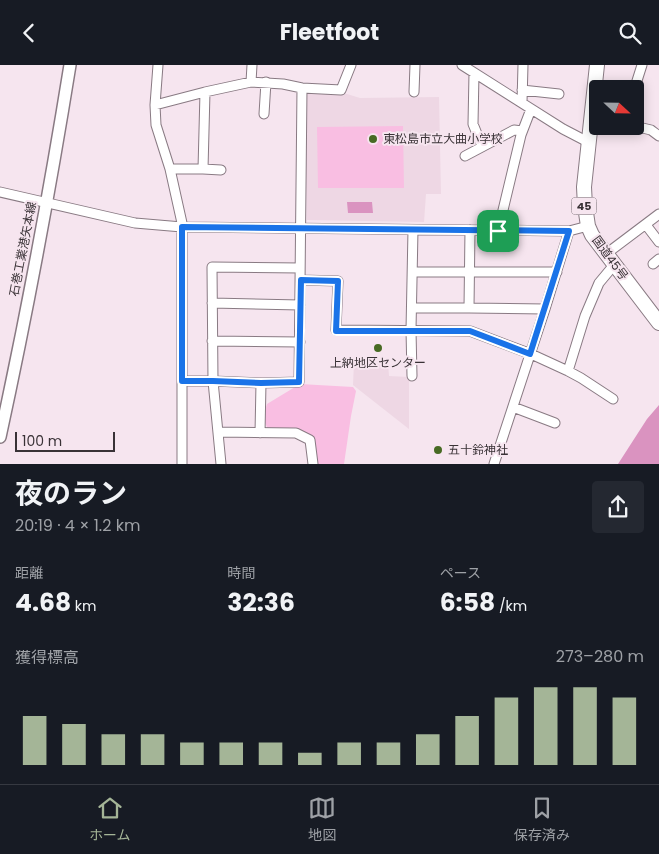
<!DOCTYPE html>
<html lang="ja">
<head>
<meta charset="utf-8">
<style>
  body { margin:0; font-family:Poppins,"Noto Sans JP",sans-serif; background:#242831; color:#f1f3f6; height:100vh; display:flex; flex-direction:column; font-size:19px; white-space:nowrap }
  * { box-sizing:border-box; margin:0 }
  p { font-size:16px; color:#9ea1a6 }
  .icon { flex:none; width:28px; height:28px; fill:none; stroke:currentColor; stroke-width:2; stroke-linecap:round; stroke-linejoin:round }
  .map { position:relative; height:399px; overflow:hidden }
  .details { display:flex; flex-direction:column; background:#171b24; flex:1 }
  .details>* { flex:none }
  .needle { width:32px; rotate:112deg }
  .fabs { position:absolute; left:589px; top:15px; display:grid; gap:10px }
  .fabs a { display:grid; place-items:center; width:55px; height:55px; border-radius:5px; background:#171b24; box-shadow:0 2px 12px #0003; font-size:25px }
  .scale { position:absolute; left:15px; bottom:12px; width:100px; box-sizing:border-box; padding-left:5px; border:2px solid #393236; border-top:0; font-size:14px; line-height:18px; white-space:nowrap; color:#393236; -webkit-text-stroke:4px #f6e5ef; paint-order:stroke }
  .pin { position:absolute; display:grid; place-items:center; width:42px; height:42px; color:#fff; margin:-21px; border-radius:10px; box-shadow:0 2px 8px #0006 }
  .round { display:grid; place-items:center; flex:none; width:52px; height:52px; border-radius:5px; background:#242831 }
  .headline { display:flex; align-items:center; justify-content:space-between; height:85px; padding:0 15px }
  h1 { font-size:28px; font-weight:700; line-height:38px }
  .metrics { display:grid; grid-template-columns:repeat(3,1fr); gap:8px; height:85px; padding:5px 15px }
  .metrics div { display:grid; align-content:center }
  .metrics b { font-size:25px; font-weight:700 }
  .metrics small { font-size:14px; font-weight:400 }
  .metrics p { font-size:14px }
  .chart { height:140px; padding:10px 15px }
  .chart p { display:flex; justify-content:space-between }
  .chart svg { width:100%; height:90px; margin-top:5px; stroke:#a4b597; stroke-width:6 }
  header { display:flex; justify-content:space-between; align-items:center; height:65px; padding:0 15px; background:#171b24; font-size:22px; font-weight:700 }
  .menu { display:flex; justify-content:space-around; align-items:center; height:70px; border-top:1px solid #363941; background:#171b24; font-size:14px; color:#9ea1a6 }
  .menu a { display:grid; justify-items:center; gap:2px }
  .menu .on { color:#a4b597 }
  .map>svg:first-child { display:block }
  .built { fill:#eed7e4 }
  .green { fill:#f9bee2 }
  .water { fill:#da93c0 }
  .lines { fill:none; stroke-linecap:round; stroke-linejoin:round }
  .minor-casing { stroke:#897a83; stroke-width:11 }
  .major-casing { stroke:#897a83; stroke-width:14 }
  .highway-casing { stroke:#897a83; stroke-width:16 }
  .minor { stroke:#fff; stroke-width:9 }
  .major { stroke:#fff; stroke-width:11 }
  .highway { stroke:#fff; stroke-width:14 }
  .route-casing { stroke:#fff; stroke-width:10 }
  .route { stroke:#1a73e8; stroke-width:6 }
  .poi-dot { fill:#476a23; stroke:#f6e5ef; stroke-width:2 }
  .labels { text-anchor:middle; stroke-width:4; stroke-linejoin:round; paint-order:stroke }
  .shield { fill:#f6e5ef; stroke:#72686e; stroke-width:1 }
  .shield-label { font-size:11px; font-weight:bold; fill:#393236 }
  .poi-label { font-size:12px; fill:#393236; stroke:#f6e5ef; text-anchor:start }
  .street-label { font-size:12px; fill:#393236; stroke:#f6e5ef }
</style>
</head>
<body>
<header><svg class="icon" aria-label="back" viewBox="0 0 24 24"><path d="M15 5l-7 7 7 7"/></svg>Fleetfoot<svg class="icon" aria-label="search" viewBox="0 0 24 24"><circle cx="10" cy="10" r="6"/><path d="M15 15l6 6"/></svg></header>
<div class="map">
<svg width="659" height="399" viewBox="0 0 659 399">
  <rect width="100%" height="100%" fill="#f6e5ef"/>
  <!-- built -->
  <path class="built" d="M 310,28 L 347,29 L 360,33 L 439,32 L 441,129 L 426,129 L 424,157 L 307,155 L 305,30 Z
    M 354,297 L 388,298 L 389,311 L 409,312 L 409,364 L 353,320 Z"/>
  <!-- green -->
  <path class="green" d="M 403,61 L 404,123 L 318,123 L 317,62 Z
    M 300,319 L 353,322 L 356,326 L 351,351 L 344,399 L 315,399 L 312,376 L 269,366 L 263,354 L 267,339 Z"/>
  <!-- water -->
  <path class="water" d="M 347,137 L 372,137 L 373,148 L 348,148 Z
    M 659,340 L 659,399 L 618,399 L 647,354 Z"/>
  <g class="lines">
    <!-- minor casing -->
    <g class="minor-casing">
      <path id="minor" d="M 158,0 L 155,40 L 156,60 L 170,104 L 182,158 L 182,399
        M 462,0 L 563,64 L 588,77
        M 474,8 L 473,59 L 482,81
        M 251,17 L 252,0
        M 635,22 L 642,0
        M 522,25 L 559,29
        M 414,27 L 415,0
        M 522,37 L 523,0
        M 155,40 L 205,27 L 251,17 L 283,19 L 302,23 L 341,25 L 351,0
        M 264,49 L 266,17
        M 634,61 L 651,65 L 659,71
        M 465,91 L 514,65 L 522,66
        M 170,104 L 203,104 L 205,27
        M 203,104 L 221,105
        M 0,127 L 135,158 L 182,162 L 569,166 L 588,161
        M 646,160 L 659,177
        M 498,166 L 521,70 L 531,44
        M 606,189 L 659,149
        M 653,199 L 659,194
        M 413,207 L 557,207
        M 301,215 L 338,216 L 336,265 L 470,266 L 531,289 L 568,306 L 581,313 L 613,334
        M 212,238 L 300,240
        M 412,243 L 469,243 L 545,244
        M 469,243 L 470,165
        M 212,276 L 300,277
        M 568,306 L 585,251 L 599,218 L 614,200
        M 412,311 L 411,265 L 413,165
        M 182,316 L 213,316 L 261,318 L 299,317 C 300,219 301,121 302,23
        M 513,342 L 555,358
        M 218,367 L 296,368 L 310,375 L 313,399
        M 260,368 L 261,318
        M 221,399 L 213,316 L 212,202 L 300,203
        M 494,399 L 545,244 L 569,166"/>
    </g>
    <!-- major casing -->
    <g class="major-casing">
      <path id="major" d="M 0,372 C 27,248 50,124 70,0"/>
    </g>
    <!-- highway casing -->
    <g class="highway-casing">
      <path id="highway" d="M 597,0 L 584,122 L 585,141 L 588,161 L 592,170 L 659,258"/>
    </g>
    <!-- minor -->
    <use href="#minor" class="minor"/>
    <!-- major -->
    <use href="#major" class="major"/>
    <!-- highway -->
    <use href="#highway" class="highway"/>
  </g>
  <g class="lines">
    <!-- route casing -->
    <g class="route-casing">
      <path id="route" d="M 182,162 L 569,166 L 530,289 L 470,266 L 336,266 L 338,216 L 301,215 L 299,317 L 261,318 L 213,316 L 182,316 Z"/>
    </g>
    <!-- route -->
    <use href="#route" class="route"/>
  </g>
  <!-- markers -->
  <g class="poi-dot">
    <circle cx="373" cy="74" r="5"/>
    <circle cx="378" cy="283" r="5"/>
    <circle cx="438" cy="385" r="5"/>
  </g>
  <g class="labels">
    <!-- shield labels -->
    <rect class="shield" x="571.5" y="132.5" width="25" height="17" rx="4"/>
    <g class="shield-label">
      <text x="584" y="145">45</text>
    </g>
    <!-- poi labels -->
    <g class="poi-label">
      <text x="383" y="78">東松島市立大曲小学校</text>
      <text x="378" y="302" text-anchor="middle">上納地区センター</text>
      <text x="448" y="389">五十鈴神社</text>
    </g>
    <!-- street labels -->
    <g class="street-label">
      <text transform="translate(23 184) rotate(-79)" y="4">石巻工業港矢本線</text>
      <text transform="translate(610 193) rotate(54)" y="4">国道45号</text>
    </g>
  </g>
</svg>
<div class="fabs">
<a><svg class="needle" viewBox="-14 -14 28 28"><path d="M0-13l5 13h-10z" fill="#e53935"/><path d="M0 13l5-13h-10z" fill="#9ea1a6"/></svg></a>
</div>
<div class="scale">100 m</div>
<div class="pin" style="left:498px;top:166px;background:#1e9e55"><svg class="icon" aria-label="arrive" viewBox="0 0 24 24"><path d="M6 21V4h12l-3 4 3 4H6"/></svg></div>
</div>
<section class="details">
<div class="headline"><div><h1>夜のラン</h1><p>20:19 · 4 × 1.2 km</p></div><a class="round"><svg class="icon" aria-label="share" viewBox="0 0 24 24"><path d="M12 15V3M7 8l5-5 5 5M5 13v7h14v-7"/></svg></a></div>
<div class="metrics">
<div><p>距離</p><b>4.68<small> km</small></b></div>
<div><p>時間</p><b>32:36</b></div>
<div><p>ペース</p><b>6:58<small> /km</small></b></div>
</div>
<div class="chart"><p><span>獲得標高</span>273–280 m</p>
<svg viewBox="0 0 160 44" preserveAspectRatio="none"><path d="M5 44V20M15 44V24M25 44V29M35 44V29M45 44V33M55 44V33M65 44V33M75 44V38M85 44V33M95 44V33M105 44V29M115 44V20M125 44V11M135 44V6M145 44V6M155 44V11"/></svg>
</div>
</section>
<nav class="menu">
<a class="on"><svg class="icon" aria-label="home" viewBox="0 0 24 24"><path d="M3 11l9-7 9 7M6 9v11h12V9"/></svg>ホーム</a>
<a><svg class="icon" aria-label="map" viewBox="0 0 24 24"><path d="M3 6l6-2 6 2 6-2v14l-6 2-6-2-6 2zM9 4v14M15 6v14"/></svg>地図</a>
<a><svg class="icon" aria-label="saved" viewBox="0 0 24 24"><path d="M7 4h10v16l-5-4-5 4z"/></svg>保存済み</a>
</nav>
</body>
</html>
